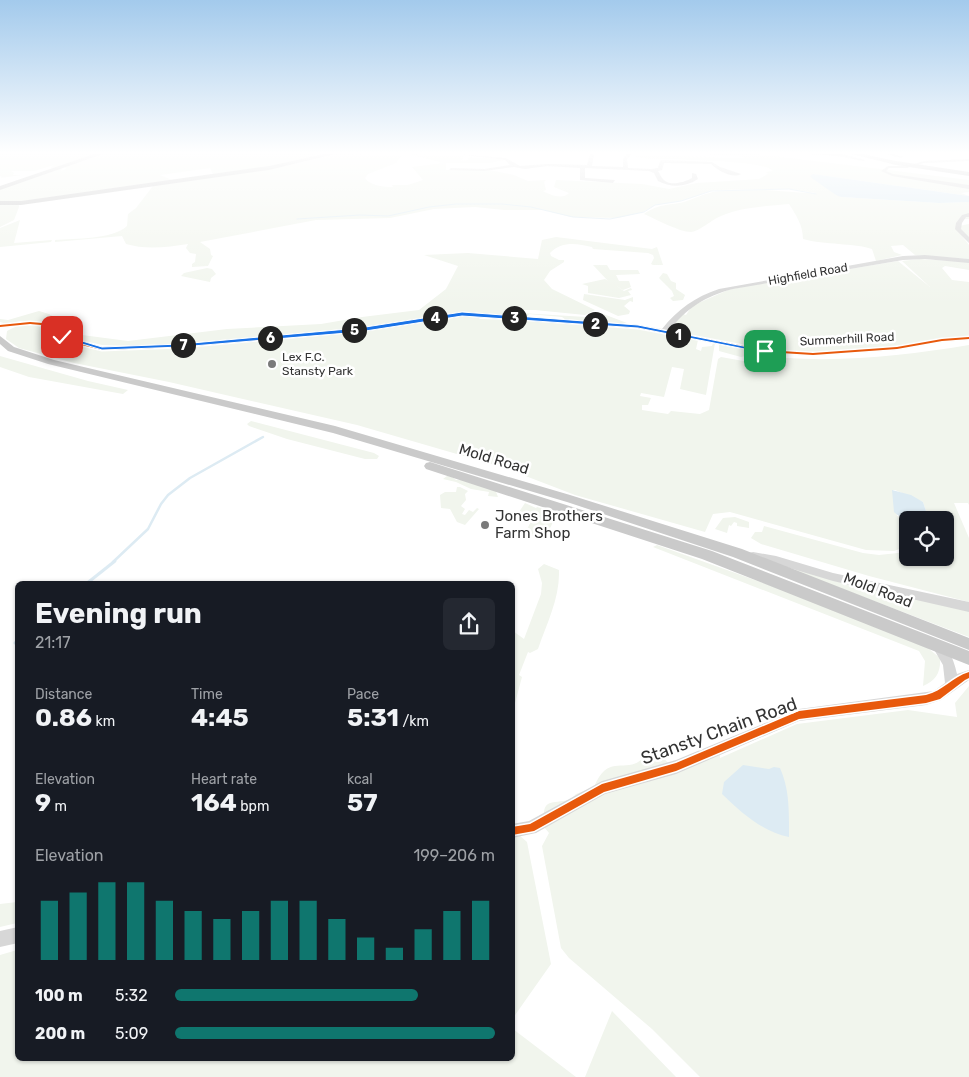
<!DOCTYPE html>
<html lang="en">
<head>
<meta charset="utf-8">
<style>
  body { margin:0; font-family:Rubik,sans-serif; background:#242831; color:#f1f3f6; height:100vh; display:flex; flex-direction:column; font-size:19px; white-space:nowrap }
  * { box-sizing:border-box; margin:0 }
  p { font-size:16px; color:#9ea1a6 }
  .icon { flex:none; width:28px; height:28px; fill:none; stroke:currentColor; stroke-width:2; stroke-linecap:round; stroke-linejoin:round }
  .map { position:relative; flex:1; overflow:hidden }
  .side { position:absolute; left:15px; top:581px; width:500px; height:480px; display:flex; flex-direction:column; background:#171b24; border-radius:8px; box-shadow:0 1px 4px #0004 }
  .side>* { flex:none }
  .tools { position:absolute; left:899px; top:511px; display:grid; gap:10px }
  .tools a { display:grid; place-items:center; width:55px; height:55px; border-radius:8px; background:#171b24; box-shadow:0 1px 4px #0004; font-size:25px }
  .pin { position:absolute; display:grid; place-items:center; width:42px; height:42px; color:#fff; margin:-21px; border-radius:10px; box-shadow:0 2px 8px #0006 }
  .km { position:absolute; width:25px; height:25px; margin:-12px; border-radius:50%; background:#222; color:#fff; font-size:14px; line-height:25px; text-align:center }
  .round { display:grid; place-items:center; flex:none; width:52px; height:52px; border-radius:8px; background:#242831 }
  .head { display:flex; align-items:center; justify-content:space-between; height:85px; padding:0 20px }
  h1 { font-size:28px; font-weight:700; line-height:38px }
  .figures { display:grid; grid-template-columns:repeat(3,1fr); gap:8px; height:85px; padding:5px 20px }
  .figures div { display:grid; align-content:center }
  .figures b { font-size:25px; font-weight:700 }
  .figures small { font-size:14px; font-weight:400 }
  .figures p { font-size:14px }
  .chart { height:140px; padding:10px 20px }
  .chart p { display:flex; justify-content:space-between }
  .chart svg { width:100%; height:90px; margin-top:5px; stroke:#0f766e; stroke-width:6 }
  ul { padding:0 20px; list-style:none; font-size:16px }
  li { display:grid; grid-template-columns:80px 60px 1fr; align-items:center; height:38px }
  li i { height:12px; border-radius:6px; background:#0f766e }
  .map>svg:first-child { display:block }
  .green { fill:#f1f5ed; fill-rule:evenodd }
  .water { fill:#ddebf3 }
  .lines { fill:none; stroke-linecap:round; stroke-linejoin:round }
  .stream-far2 { stroke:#ddebf3; stroke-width:1 }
  .stream-far1 { stroke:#ddebf3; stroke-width:2.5 }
  .stream { stroke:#ddebf3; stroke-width:3 }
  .minor { fill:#d7d7d7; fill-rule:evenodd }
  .major { fill:#cacaca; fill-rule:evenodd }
  .cycleway-casing { stroke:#fff; stroke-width:3 }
  .cycleway { fill:#e8590c; fill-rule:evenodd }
  .route { fill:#1a73e8; stroke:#fff }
  .poi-dot { fill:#7a7a7a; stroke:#fff; stroke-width:2 }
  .labels { text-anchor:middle; stroke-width:5; stroke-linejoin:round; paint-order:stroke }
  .far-street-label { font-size:12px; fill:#333; stroke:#fff }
  .far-poi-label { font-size:12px; fill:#333; stroke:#fff; text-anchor:start }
  .street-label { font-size:15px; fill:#333; stroke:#fff }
  .poi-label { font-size:15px; fill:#333; stroke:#fff; text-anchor:start }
  .near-street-label { font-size:18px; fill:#333; stroke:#fff }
</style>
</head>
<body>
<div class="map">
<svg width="969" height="1077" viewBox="0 0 969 1077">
  <rect width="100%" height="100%" fill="#fff"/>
  <!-- green -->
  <path class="green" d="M 0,154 L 95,154 L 60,167 L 50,168 L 54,165 L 34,171 L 11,171 L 14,173 L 13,175 L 22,175 L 0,178 L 2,177 L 0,176 Z
    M 104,154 L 315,154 L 315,156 L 267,167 L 213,174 L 210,168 L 160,175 L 172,180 L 15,202 L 0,201 L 0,189 L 62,168 L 61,171 L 66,169 L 65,167 Z
    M 337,154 L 402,155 L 396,163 L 368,174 L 365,178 C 370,186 384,187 393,187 L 392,185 L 408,185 L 423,180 L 412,167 L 443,163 L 409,154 L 464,156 L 461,161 L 468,160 L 469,157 L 501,159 L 504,160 L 490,163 L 446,163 L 446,170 L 489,170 L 514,175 L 528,181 L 546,180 L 544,182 L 546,190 L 543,191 C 550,195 563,200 569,193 L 554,187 L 556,180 L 642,184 L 669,189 L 697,183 L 759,179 L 768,174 L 766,172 L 773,171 C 762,158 656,161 633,157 L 642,155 L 743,158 L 739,155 L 733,156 L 699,154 L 757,154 L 969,180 L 969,192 L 961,193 L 969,196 L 813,174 L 841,197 L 939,203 L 969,202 L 969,219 L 964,219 L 959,226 L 969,224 L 969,239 L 962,236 L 969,245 L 969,259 L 915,255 L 903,245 L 891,246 L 894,252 L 902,255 L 876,261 L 872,249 C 854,243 825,245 803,239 C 803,225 796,215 789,204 C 767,206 742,207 721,216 C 713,219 698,232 691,232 C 679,232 656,219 644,214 C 660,203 667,206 684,202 C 694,199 703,194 713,192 C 747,185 783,193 816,193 L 789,189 L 737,189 L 711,191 L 681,201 L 655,205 L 643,212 L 618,218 L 571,217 L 544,210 L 504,210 L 475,207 L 434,209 L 390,218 L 316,220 L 200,242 L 210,249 L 211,255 L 213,256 L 208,266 L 192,267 L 192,264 L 195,262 L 196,254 L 190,253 L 186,248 L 188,244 C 168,247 146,250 126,244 L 122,236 L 55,242 L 55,240 C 76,238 112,240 127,226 L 128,214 L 136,208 L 153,186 L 273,169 Z
    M 0,204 L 19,205 L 19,207 L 14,220 L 0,227 Z
    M 20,220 L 14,243 L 52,240 L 51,242 L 0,247 L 0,228 Z
    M 556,237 L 652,249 L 657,247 L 663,265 L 653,265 L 651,264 L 654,258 L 653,255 L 648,253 L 593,249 L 592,247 C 577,243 561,241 550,253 L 551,256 L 559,260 L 564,260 L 564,262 L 550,271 L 544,280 L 552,289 L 595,310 L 585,315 L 535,310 L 506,310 L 506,312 L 586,317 L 598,312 L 627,323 L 615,323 L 698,340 L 696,349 L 701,351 L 702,347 L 712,346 L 713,343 L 715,343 L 706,395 L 680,389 L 684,369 L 672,367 L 664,397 L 641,393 L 640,396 L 651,398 L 648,405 L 642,405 L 642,410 L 668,414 L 671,411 L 700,414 L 709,410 L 718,359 L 721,357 L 749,362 L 755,360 L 756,354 C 766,355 776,357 786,358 C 848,362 909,355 969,345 L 969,505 L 968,503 L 954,503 L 969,538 L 969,602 L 869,576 L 761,544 L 751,538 L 755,532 L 762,532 L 764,526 L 863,553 L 879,555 L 907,552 L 908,558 L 914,558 L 922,565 L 945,558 L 945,520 L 929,520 L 923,502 L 895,490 L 893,490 L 897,516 L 910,520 L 908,520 L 907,546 L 894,551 L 866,550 L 730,512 L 713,514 L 705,532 L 575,495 L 505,468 L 357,425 L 169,382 L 74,363 L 19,348 L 6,339 L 7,331 C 33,317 38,326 60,339 C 67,343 78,345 86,347 C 102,350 117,348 133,346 L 102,345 L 81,340 L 44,322 L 21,321 L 7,324 L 0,322 L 0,319 L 8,320 L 39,311 L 49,314 L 82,335 L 128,341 L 227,329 L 321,324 L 362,317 L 419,310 L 446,289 L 458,266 L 424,255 L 468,253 L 538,259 L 542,240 ZM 529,314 L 562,317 L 566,320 L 615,323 L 479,319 L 481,317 L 527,317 Z
    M 920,259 L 969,262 L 969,270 L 945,266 L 942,268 L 952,280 L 969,282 L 969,336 C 916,341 864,354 810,352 C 762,351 715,340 668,331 L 683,314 L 686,315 L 690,309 L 687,308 L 728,290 L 747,286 L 898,261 L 930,287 L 902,261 Z
    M 593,265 L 607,265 L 610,270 L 638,270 L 640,274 L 616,275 L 619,281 L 629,281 L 631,287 L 623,290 L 615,285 L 624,291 L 631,288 L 632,290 L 628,291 L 631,295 L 619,298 L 588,293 L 588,286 L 582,284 L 605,279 L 608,281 Z
    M 207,268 L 212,269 L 216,274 L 211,278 L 210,282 L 181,276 L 184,273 Z
    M 663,273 L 667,274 L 671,281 L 676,283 L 676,289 L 685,295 L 683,300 L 673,301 L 670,298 L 674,296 L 672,291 L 659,278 Z
    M 584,294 L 625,300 L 633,297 L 633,302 L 630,301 L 624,306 L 630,311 L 629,314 L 618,316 L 583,300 Z
    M 719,344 L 747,350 L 750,355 L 741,357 L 719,351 Z
    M 0,356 L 88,381 L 128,390 L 123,394 L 29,377 L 0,367 Z
    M 251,421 L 374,453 L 379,456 L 377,459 L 365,459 L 287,439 L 249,426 L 247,424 Z
    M 447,476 L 451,476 L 456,480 L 466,480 L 495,489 L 498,497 L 488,496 L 489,492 L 471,489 L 456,482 L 443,479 Z
    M 460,487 L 468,491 L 465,494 L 466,500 L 461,506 L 465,509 L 462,514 L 465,515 L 469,510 L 473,512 L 477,508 L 479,509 L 465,525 L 457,522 L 450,509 L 441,508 L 440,495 L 445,492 L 456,492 L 457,487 Z
    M 525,503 L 536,508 L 537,507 L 553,512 L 550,513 L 555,517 C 550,530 547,537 532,536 L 530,531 L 527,529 L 533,518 L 519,512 Z
    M 735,517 L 749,522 L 749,528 L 737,526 L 737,523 L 734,522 L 731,526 L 729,525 L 727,533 L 715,529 L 723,518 Z
    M 657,545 L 805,598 L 923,644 L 940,658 C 941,672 936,681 923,686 L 925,661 L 919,651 L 653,547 Z
    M 544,564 L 559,570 C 560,598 547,623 538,649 L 530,653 L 528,652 L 519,675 L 522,677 L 515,703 L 513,706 L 513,631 L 524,639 L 541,594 L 542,583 L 538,569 Z
    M 796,568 L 969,610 L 969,637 L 795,571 Z
    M 969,686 L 969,1077 L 700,1077 L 652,1029 L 569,958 L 561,948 L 542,846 L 549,833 L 544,827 C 542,798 548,804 570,800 L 576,794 L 594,787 C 610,749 627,779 647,754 C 661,753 666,759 674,771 L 720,754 L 720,758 L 797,724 L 908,710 L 957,717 L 955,703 Z
    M 518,834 L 527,842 L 551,964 L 513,1018 L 512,835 Z
    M 17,902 L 17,923 L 0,927 L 0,904 Z
    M 17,950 L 18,1059 L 512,1059 L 513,1029 L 576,1077 L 0,1077 L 0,955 Z
    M 612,1011 L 676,1077 L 585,1077 Z"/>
  <!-- water -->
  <path class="water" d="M 813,174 L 969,196 L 969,202 L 939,203 L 841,197 L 836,195 L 813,179 L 810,176 Z
    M 892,490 L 911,495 L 923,502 L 929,520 C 916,520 903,521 894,512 Z
    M 743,765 L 769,769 L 774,767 L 780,768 C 790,790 789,814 789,837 C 761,831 742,813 722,794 L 724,782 Z"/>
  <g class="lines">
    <!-- stream-far2 -->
    <path class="stream-far2" d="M 297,219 L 360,215 L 388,216 L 429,207 L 456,204 L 502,204 L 531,207 L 573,217 L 610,219 L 644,212 L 655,205 L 681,201 L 711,191 L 789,189 L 816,194"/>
    <!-- stream-far1 -->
    <path class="stream-far1" d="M 113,562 L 148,529 L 161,504 L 168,495 L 190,478 L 263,437"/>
    <!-- stream -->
    <path class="stream" d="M 86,584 L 115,561
      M 15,643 L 18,640"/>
    <!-- minor -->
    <path class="minor" d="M 458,154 L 506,158 L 520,166 L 547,164 L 587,165 L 590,154 L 594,154 L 592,166 L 623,167 L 623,159 L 627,154 L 632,154 L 627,159 L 628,168 L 652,169 L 658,168 L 660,161 L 662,160 L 712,162 L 720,167 L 741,174 C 733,179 718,171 711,164 L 664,163 L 662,170 L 658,171 C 660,174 662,179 665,181 C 672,186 685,182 692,178 L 692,173 L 696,174 L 698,179 C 686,187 671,188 658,181 L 654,173 L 649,171 L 585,168 L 585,178 L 615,180 L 613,183 L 580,180 L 580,168 L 547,166 L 525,169 L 514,167 L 484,171 L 449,170 L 451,168 L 484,169 L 510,165 L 505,160 Z
      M 808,154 L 842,154 L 865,160 L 863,161 L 838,156 Z
      M 886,154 L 894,154 L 903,157 L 901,158 Z
      M 969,159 L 969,161 L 924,163 L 907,168 L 889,168 L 886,171 L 893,174 L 969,185 L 969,189 L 892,176 L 881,171 L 888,166 L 907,166 L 924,161 Z
      M 969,213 L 969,217 L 966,217 L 962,223 L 961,229 L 969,237 L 969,243 L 955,229 L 956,223 L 962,215 Z
      M 925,255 L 969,259 L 969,263 L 925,259 L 903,260 L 733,289 C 706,296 686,308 669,331 L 765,349 L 813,352 L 897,346 L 942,338 L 969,336 L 969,340 L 942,342 L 897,350 L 813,356 L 765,353 L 638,329 L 463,316 L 359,332 L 181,348 L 102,351 L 68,343 L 40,326 L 30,325 L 0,328 L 0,324 L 30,321 L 42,322 L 74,339 L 102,347 L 181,344 L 359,328 L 463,312 L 638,325 L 662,329 C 678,309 695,297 719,289 L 903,256 Z
      M 753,552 L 776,556 L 833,573 L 969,602 L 969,612 L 833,581 L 776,564 L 753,560 L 749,559 L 748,556 L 749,553 Z
      M 938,641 C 949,645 955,664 957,674 L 969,670 L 969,680 L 941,700 L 926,705 L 799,721 L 676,774 L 605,794 L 536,833 L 512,838 L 512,824 L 529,821 L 602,781 L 676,760 L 799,709 L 934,691 L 945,683 L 943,665 L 932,646 L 934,642 Z
      M 18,927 L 18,943 L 0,947 L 0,931 Z"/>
    <!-- major -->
    <path class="major" d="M 94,154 L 103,154 L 0,190 L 0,186 Z
      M 324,154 L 335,154 L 269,170 L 21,205 L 0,205 L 0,201 L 21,201 L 269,166 Z
      M 852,154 L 863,154 L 896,161 L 969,172 L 969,176 L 896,165 Z
      M 0,336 L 14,347 L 54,360 L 335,426 L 570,495 L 742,549 L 969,638 L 969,650 L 733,557 L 567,502 L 333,433 L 48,364 L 8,351 L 0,344 Z
      M 430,462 L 712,551 L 969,651 L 969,665 L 702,559 L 426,469 L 424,466 L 426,463 Z"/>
    <!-- cycleway casing -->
    <g class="cycleway-casing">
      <path id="cycleway" d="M 463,313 L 638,326 L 765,350 L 813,353 L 897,347 L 942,339 L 969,337 L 969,339 L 942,341 L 897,349 L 813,355 L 765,352 L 638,328 L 463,315 L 359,331 L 181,347 L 102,350 L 69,342 L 41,325 L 30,324 L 0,327 L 0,325 L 30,322 L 42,323 L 73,340 L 102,348 L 181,345 L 359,329 Z
        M 969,672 L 969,678 L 965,680 L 940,699 L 926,703 L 799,719 L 676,771 L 604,792 L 534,831 L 512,835 L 512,827 L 530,824 L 602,784 L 676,763 L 799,711 L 926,695 C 943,691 952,677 969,672 Z"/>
    </g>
    <!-- cycleway -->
    <use href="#cycleway" class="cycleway"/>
  </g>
  <!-- sky -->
  <linearGradient id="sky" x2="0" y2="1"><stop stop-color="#a3caec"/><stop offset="0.5" stop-color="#fff"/><stop offset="1" stop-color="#fff" stop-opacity="0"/></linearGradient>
  <rect width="969" height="305" fill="url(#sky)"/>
  <!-- route -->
  <path class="route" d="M 462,312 L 638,325 L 768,351 L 765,353 L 638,328 L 462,316 L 359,332 L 181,347 L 102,350 L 59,337 L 62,335 L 102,347 L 181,344 L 359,328 Z"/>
  <!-- markers -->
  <g class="poi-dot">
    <circle cx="272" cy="364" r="5"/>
    <circle cx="485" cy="525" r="5"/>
  </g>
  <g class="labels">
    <!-- far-street labels -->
    <g class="far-street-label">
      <text transform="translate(808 274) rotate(-10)" y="4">Highfield Road</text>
      <text transform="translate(847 339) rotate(-3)" y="4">Summerhill Road</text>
    </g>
    <!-- far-poi labels -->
    <g class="far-poi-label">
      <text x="282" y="361">Lex F.C.<tspan x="282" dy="14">Stansty Park</tspan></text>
    </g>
    <!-- street labels -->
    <g class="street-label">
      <text transform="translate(494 459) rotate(17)" y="5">Mold Road</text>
      <text transform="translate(878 590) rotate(21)" y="5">Mold Road</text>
    </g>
    <!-- poi labels -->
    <g class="poi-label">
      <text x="495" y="521">Jones Brothers<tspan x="495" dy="17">Farm Shop</tspan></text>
    </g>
    <!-- near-street labels -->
    <g class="near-street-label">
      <text transform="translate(719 731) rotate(-20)" y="6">Stansty Chain Road</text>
    </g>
  </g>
</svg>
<div class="tools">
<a><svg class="icon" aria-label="locate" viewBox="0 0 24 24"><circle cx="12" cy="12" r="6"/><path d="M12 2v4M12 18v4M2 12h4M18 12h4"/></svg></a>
</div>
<div class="pin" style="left:765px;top:351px;background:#1e9e55"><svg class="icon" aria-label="arrive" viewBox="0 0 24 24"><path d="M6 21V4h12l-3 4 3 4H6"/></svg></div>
<div class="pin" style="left:62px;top:337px;background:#d93025"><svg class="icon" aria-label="check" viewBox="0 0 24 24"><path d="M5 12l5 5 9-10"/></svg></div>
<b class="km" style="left:678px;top:335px">1</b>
<b class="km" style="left:595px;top:324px">2</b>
<b class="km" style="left:514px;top:318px">3</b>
<b class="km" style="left:435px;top:318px">4</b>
<b class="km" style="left:354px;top:330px">5</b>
<b class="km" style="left:270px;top:338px">6</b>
<b class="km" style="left:183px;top:345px">7</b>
<section class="side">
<div class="head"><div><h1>Evening run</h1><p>21:17</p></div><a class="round"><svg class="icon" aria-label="share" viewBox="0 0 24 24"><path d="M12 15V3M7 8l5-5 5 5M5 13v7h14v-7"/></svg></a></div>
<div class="figures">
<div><p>Distance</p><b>0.86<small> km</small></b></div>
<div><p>Time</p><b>4:45</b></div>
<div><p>Pace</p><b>5:31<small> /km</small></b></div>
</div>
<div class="figures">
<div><p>Elevation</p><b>9<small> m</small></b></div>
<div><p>Heart rate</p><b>164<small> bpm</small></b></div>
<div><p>kcal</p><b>57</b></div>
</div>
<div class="chart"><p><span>Elevation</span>199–206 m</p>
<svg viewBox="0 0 160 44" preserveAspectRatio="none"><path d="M5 44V15M15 44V11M25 44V6M35 44V6M45 44V15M55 44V20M65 44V24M75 44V20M85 44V15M95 44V15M105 44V24M115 44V33M125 44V38M135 44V29M145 44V20M155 44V15"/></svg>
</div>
<ul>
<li><b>100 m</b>5:32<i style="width:76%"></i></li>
<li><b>200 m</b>5:09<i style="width:100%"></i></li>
</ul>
</section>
</div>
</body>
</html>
